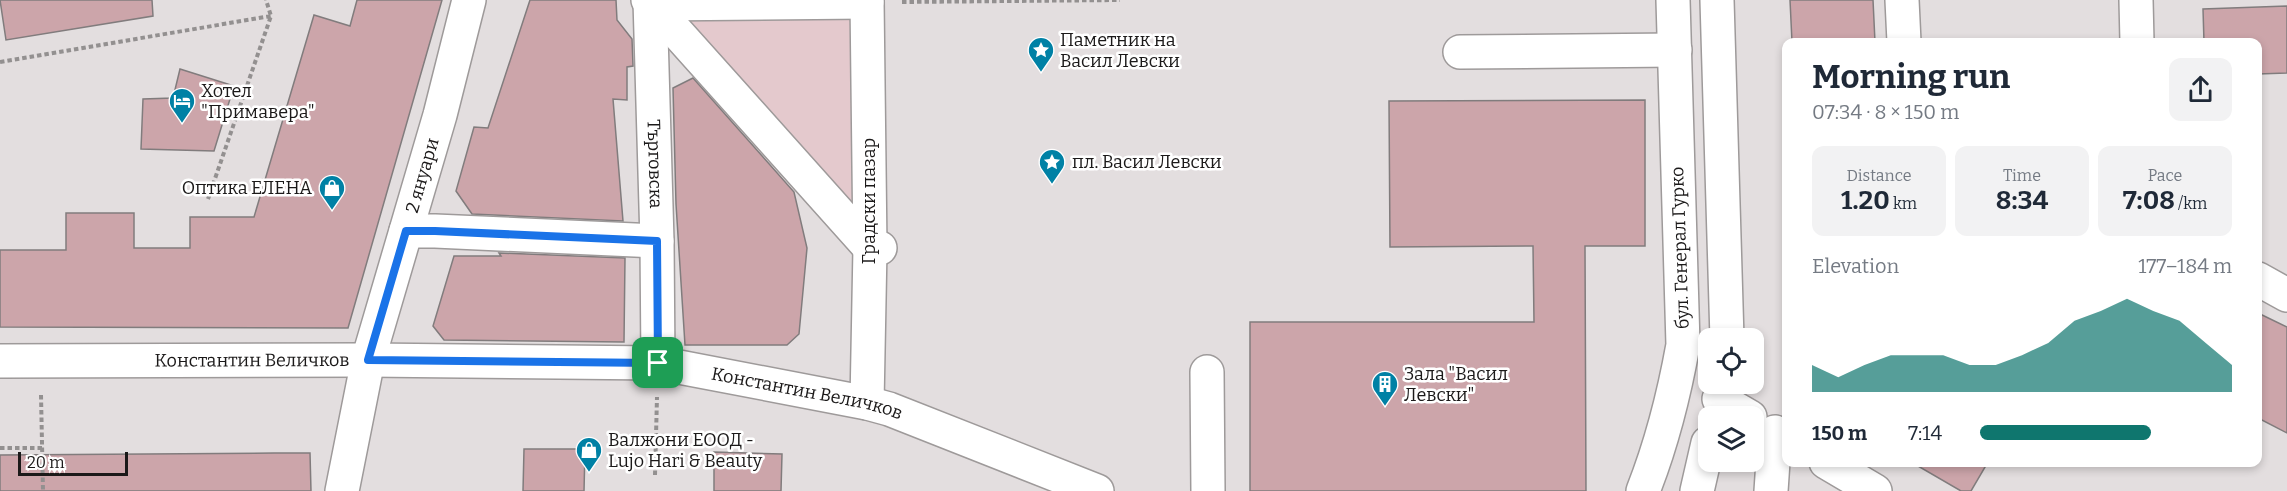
<!DOCTYPE html>
<html lang="en">
<head>
<meta charset="utf-8">
<style>
  body { margin:0; font-family:Bitter,serif; background:#f2f2f3; color:#1f2937; height:100vh; display:flex; flex-direction:column; font-size:22px; white-space:nowrap }
  * { box-sizing:border-box; margin:0 }
  p { font-size:20px; color:#747a83 }
  .icon { flex:none; width:33px; height:33px; fill:none; stroke:currentColor; stroke-width:2; stroke-linecap:round; stroke-linejoin:round }
  .map { position:relative; flex:1; overflow:hidden }
  .details { position:absolute; left:1782px; top:38px; width:480px; height:429px; display:flex; flex-direction:column; background:#fff; border-radius:12px; box-shadow:0 3px 9px #0003 }
  .details>* { flex:none }
  .buttons { position:absolute; left:1698px; top:328px; display:grid; gap:12px }
  .buttons a { display:grid; place-items:center; width:66px; height:66px; border-radius:12px; background:#fff; box-shadow:0 3px 9px #0003; font-size:30px }
  .scale { position:absolute; left:18px; bottom:15px; width:110px; box-sizing:border-box; padding-left:6px; border:3px solid #1b1919; border-top:0; font-size:16px; line-height:21px; white-space:nowrap; color:#1b1919; -webkit-text-stroke:4px #fff; paint-order:stroke }
  .pin { position:absolute; display:grid; place-items:center; width:51px; height:51px; color:#fff; margin:-26px; border-radius:12px; box-shadow:0 3px 9px #0006 }
  .round { display:grid; place-items:center; flex:none; width:63px; height:63px; border-radius:12px; background:#f2f2f3 }
  .overview { display:flex; align-items:center; justify-content:space-between; height:102px; padding:0 30px }
  h1 { font-size:33px; font-weight:700; line-height:45px }
  .metrics { display:grid; grid-template-columns:repeat(3,1fr); gap:9px; height:102px; padding:6px 30px }
  .metrics div { display:grid; align-content:center; border-radius:12px; background:#f2f2f3; text-align:center }
  .metrics b { font-size:26px; font-weight:700 }
  .metrics small { font-size:16px; font-weight:400 }
  .metrics p { font-size:16px }
  .chart { height:168px; padding:12px 30px }
  .chart p { display:flex; justify-content:space-between }
  .chart svg { width:100%; height:108px; margin-top:6px; fill:#0f766e; opacity:.7 }
  ul { padding:0 30px; list-style:none; font-size:20px }
  li { display:grid; grid-template-columns:96px 72px 1fr; align-items:center; height:45px }
  li i { height:15px; border-radius:8px; background:#0f766e }
  .map>svg:first-child { display:block }
  .green { fill:#e4c9cd }
  .building { fill:#cca5aa; stroke:#817c7d; stroke-width:1.5 }
  .lines { fill:none; stroke-linecap:round; stroke-linejoin:round }
  .minor-casing { stroke:#9e9a9a; stroke-width:36 }
  .path { stroke:#939090; stroke-width:4; stroke-dasharray:4.5 3; stroke-linecap:butt }
  .minor { stroke:#fff; stroke-width:33 }
  .route-casing { stroke:#fff; stroke-width:12 }
  .route { stroke:#1a73e8; stroke-width:8 }
  .labels { text-anchor:middle; stroke-width:5; stroke-linejoin:round; paint-order:stroke }
  .poi-label { font-size:18px; fill:#1b1919; stroke:#fff; text-anchor:start }
  .street-label { font-size:18px; fill:#1b1919; stroke:#fff }
</style>
</head>
<body>
<div class="map">
<svg width="2287" height="491" viewBox="0 0 2287 491">
  <rect width="100%" height="100%" fill="#e3dedf"/>
  <!-- green -->
  <path class="green" d="M 867,2 L 869,246 L 651,4 Z"/>
  <!-- building -->
  <path class="building" d="M 0,0 L 152,0 L 153,16 L 6,40 Z
    M 357,0 L 442,0 L 348,328 L 0,327 L 0,250 L 66,250 L 66,213 L 134,213 L 134,248 L 190,248 L 190,217 L 254,217 L 314,15 L 350,26 Z
    M 530,0 L 616,0 L 617,20 L 632,39 L 633,66 L 627,67 L 627,100 L 613,99 L 623,221 L 472,214 L 456,191 L 474,127 L 488,128 Z
    M 1790,0 L 1873,0 L 1875,42 L 1792,42 Z
    M 2287,6 L 2287,73 L 2258,74 L 2258,42 L 2204,42 L 2203,9 Z
    M 180,69 L 234,86 L 214,151 L 141,149 L 143,99 L 173,98 Z
    M 693,78 L 794,192 L 807,248 L 799,334 L 787,345 L 685,345 L 676,204 L 673,88 Z
    M 1645,100 L 1645,246 L 1585,246 L 1586,491 L 1250,491 L 1250,322 L 1534,322 L 1533,246 L 1390,247 L 1389,101 Z
    M 499,253 L 625,258 L 624,342 L 444,340 L 433,326 L 454,256 L 501,256 Z
    M 2258,313 L 2287,327 L 2287,433 L 2258,418 Z
    M 524,449 L 585,449 L 584,491 L 523,491 Z
    M 714,452 L 782,454 L 781,491 L 714,491 Z
    M 274,453 L 310,453 L 311,491 L 0,491 L 0,455 Z
    M 1911,462 L 1988,462 L 1971,491 L 1961,491 Z"/>
  <g class="lines">
    <!-- minor casing -->
    <g class="minor-casing">
      <g id="minor">
        <path d="M 648,0 L 870,248 L 880,248"/>
        <path id="s1" d="M 650,0 L 657,241 L 658,363"/>
        <path d="M 1717,0 L 1727,339"/>
        <path d="M 1902,0 L 1904,42"/>
        <path d="M 2136,0 L 2137,42"/>
        <path d="M 651,4 L 867,2"/>
        <path d="M 1460,52 L 1675,50"/>
        <path d="M 406,231 L 435,231 L 657,241"/>
        <path d="M 2258,279 L 2287,295"/>
        <path id="s2" d="M 0,361 L 368,360 L 658,363 L 867,403 L 889,409 L 1097,491"/>
        <path d="M 1207,372 L 1208,491"/>
        <path d="M 1719,399 L 1750,417"/>
        <path d="M 867,403 L 870,248 L 867,0"/>
        <path d="M 1826,462 L 1875,491"/>
        <path id="s3" d="M 342,491 L 368,360 L 440,115 L 469,0"/>
        <path d="M 1643,491 C 1662,443 1674,395 1683,345 L 1673,0"/>
        <path d="M 1697,491 L 1708,443"/>
        <path d="M 1771,491 L 1775,432"/>
      </g>
    </g>
    <!-- path -->
    <path class="path" d="M 902,2 L 1120,0
      M 0,62 L 271,16
      M 208,199 L 271,16 L 266,0
      M 41,395 L 43,491
      M 0,448 L 42,448
      M 655,475 L 657,397"/>
    <!-- minor -->
    <use href="#minor" class="minor"/>
  </g>
  <g class="lines">
    <!-- route casing -->
    <g class="route-casing">
      <path id="route" d="M 406,231 L 435,231 L 657,241 L 658,363 L 368,360 Z"/>
    </g>
    <!-- route -->
    <use href="#route" class="route"/>
  </g>
  <!-- icons -->
  <defs>
    <g id="sight-pin" transform="scale(1.35)"><path d="M0 17L-7.5 6A9.5 9.5 0 1 1 7.5 6Z" fill="#0081a5" stroke="#fff"/><path d="M0-6L1.8-2.2L6-1.7L2.9 1.2L3.7 5.4L0 3.3L-3.7 5.4L-2.9 1.2L-6-1.7L-1.8-2.2Z" fill="#fff"/></g>
    <g id="hotel-pin" transform="scale(1.35)"><path d="M0 17L-7.5 6A9.5 9.5 0 1 1 7.5 6Z" fill="#0081a5" stroke="#fff"/><path d="M-6-4.5h1.5V1H6V5H4.5V3h-9V5H-6ZM-4 0a1.8 1.8 0 1 1 3.6 0ZM.5 0V-2.5h3Q6-2.5 6 0Z" fill="#fff"/></g>
    <g id="shop-pin" transform="scale(1.35)"><path d="M0 17L-7.5 6A9.5 9.5 0 1 1 7.5 6Z" fill="#0081a5" stroke="#fff"/><path d="M-5-2.5h2.3a2.7 3.5 0 0 1 5.4 0H5L5.5 6h-11ZM-1.5-2.5h3a1.5 2.3 0 0 0-3 0Z" fill="#fff"/></g>
    <g id="building-pin" transform="scale(1.35)"><path d="M0 17L-7.5 6A9.5 9.5 0 1 1 7.5 6Z" fill="#0081a5" stroke="#fff"/><path d="M-4-6H4V6H1V3H-1V6H-4ZM-2.5-4.3h1.7v1.8h-1.7ZM.8-4.3h1.7v1.8H.8ZM-2.5-1h1.7V.8h-1.7ZM.8-1h1.7V.8H.8Z" fill="#fff"/></g>
  </defs>
  <g fill-rule="evenodd">
    <use href="#sight-pin" x="1041" y="50"/>
    <use href="#hotel-pin" x="182" y="101"/>
    <use href="#sight-pin" x="1052" y="162"/>
    <use href="#shop-pin" x="332" y="188"/>
    <use href="#building-pin" x="1385" y="384"/>
    <use href="#shop-pin" x="589" y="450"/>
  </g>
  <g class="labels">
    <!-- poi labels -->
    <g class="poi-label">
      <text x="1060" y="46">Паметник на<tspan x="1060" dy="21">Васил Левски</tspan></text>
      <text x="201" y="97">Хотел<tspan x="201" dy="21">"Примавера"</tspan></text>
      <text x="1072" y="168">пл. Васил Левски</text>
      <text x="312" y="194" text-anchor="end">Оптика ЕЛЕНА</text>
      <text x="1404" y="380">Зала "Васил<tspan x="1404" dy="21">Левски"</tspan></text>
      <text x="608" y="446">Валжони ЕООД -<tspan x="608" dy="21">Lujo Hari &amp; Beauty</tspan></text>
    </g>
    <!-- street labels -->
    <g class="street-label">
      <text dy="6" stroke="none"><textPath href="#s1" startOffset="164">Търговска</textPath></text>
      <text dy="6" stroke="none"><textPath href="#s3" startOffset="326">2 януари</textPath></text>
      <text transform="translate(869 201) rotate(-90)" y="6">Градски пазар</text>
      <text transform="translate(1680 248) rotate(-92)" y="6">бул. Генерал Гурко</text>
      <text dy="6" stroke="none"><textPath href="#s2" startOffset="252">Константин Величков</textPath></text>
      <text dy="6" stroke="none"><textPath href="#s2" startOffset="810">Константин Величков</textPath></text>
    </g>
  </g>
</svg>
<div class="buttons">
<a><svg class="icon" aria-label="locate" viewBox="0 0 24 24"><circle cx="12" cy="12" r="6"/><path d="M12 2v4M12 18v4M2 12h4M18 12h4"/></svg></a>
<a><svg class="icon" aria-label="layers" viewBox="0 0 24 24"><path d="M12 4l9 5-9 5-9-5zM3 14l9 5 9-5"/></svg></a>
</div>
<div class="scale">20 m</div>
<div class="pin" style="left:658px;top:363px;background:#1e9e55"><svg class="icon" aria-label="arrive" viewBox="0 0 24 24"><path d="M6 21V4h12l-3 4 3 4H6"/></svg></div>
<section class="details">
<div class="overview"><div><h1>Morning run</h1><p>07:34 · 8 × 150 m</p></div><a class="round"><svg class="icon" aria-label="share" viewBox="0 0 24 24"><path d="M12 15V3M7 8l5-5 5 5M5 13v7h14v-7"/></svg></a></div>
<div class="metrics">
<div><p>Distance</p><b>1.20<small> km</small></b></div>
<div><p>Time</p><b>8:34</b></div>
<div><p>Pace</p><b>7:08<small> /km</small></b></div>
</div>
<div class="chart"><p><span>Elevation</span>177–184 m</p>
<svg viewBox="0 0 160 44" preserveAspectRatio="none"><path d="M0 44V33L10 38L20 33L30 29L40 29L50 29L60 33L70 33L80 29L90 24L100 15L110 11L120 6L130 11L140 15L150 24L160 33V44z"/></svg>
</div>
<ul>
<li><b>150 m</b>7:14<i style="width:68%"></i></li>
</ul>
</section>
</div>
</body>
</html>
